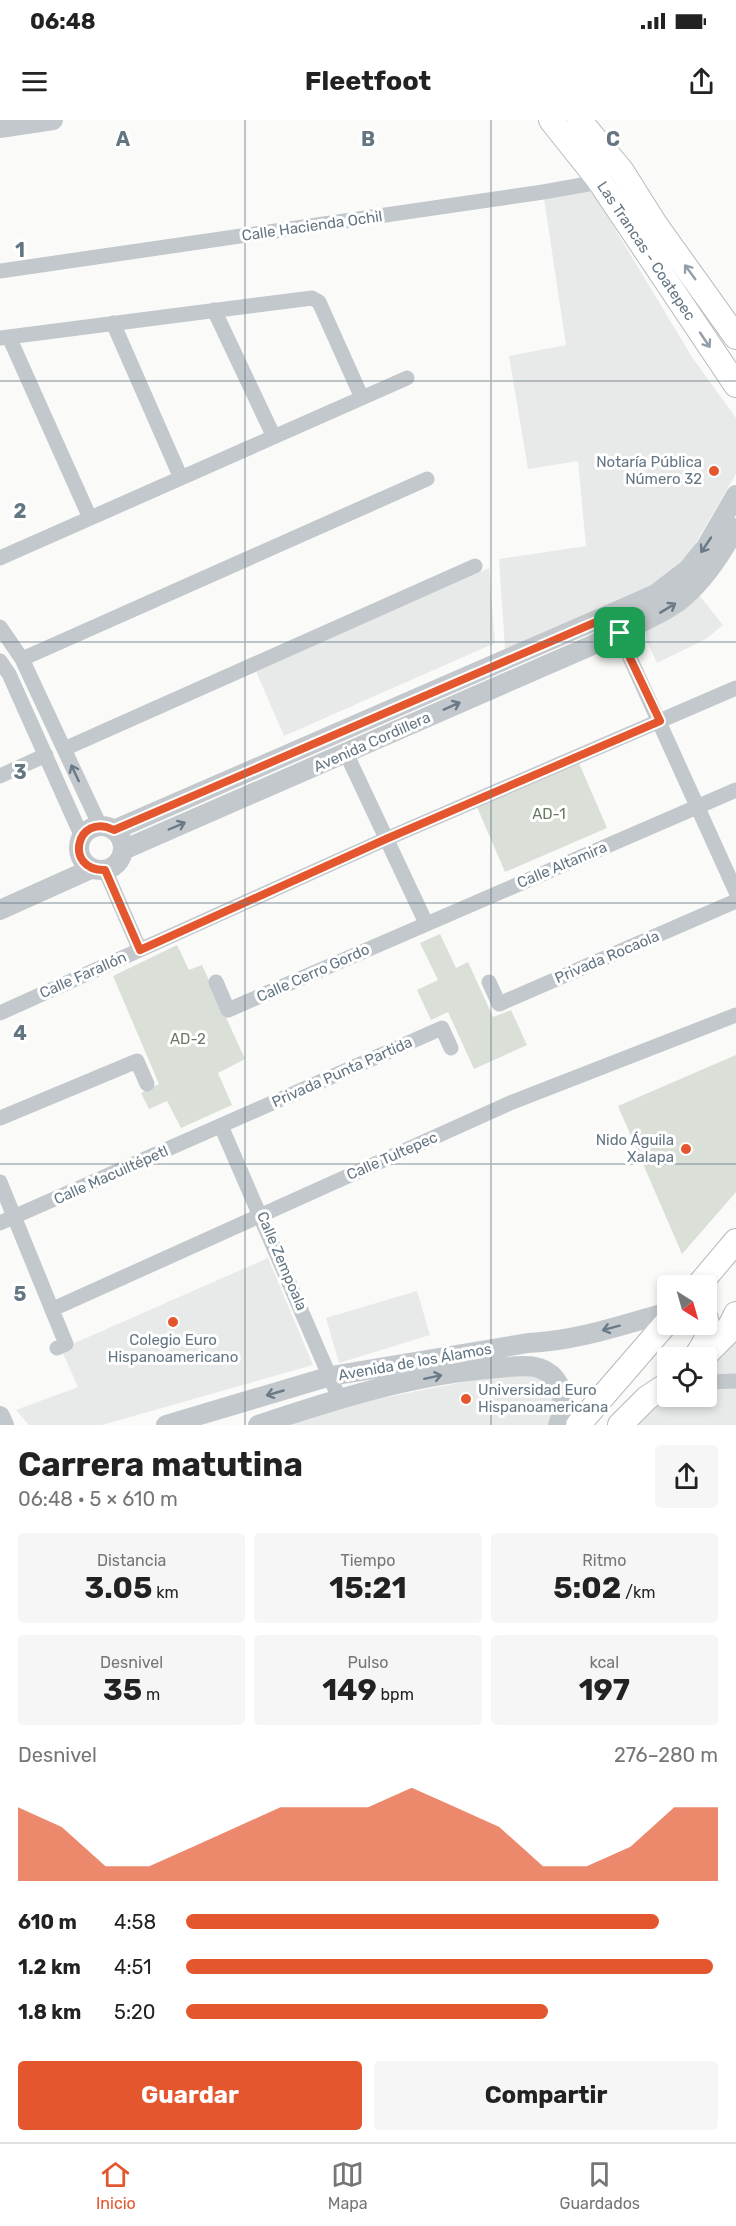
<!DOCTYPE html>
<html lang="es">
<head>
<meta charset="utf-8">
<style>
  body { margin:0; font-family:Rubik,sans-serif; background:#f6f6f6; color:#222; height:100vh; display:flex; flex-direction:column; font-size:22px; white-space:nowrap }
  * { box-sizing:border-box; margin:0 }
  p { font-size:20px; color:#767676 }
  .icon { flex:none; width:33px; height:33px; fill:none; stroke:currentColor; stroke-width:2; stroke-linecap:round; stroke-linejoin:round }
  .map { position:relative; height:1305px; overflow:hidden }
  .side { display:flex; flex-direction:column; background:#fff; flex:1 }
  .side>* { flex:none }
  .needle { width:39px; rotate:143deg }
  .tools { position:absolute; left:657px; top:1155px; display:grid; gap:12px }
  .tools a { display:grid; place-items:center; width:60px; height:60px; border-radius:6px; background:#fff; box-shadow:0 3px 9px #0003; font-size:30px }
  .pin { position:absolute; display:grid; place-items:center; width:51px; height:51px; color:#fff; margin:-26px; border-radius:12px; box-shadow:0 3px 9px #0006 }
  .round { display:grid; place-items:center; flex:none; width:63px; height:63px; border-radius:6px; background:#f6f6f6 }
  .headline { display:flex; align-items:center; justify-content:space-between; height:102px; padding:0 18px }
  h1 { font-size:33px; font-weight:700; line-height:45px }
  .figures { display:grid; grid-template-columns:repeat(3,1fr); gap:9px; height:102px; padding:6px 18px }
  .figures div { display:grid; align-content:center; border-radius:6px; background:#f6f6f6; text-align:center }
  .figures b { font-size:30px; font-weight:700 }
  .figures small { font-size:16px; font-weight:400 }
  .figures p { font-size:16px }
  .chart { height:168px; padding:12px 18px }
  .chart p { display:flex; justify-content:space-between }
  .chart svg { width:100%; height:108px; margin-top:6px; fill:#e4572e; opacity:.7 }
  .button { display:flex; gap:12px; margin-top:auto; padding:12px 18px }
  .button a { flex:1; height:69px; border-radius:6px; background:#e4572e; color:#fff; font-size:24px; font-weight:700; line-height:69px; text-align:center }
  .button a+a { background:#f6f6f6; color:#222 }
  ul { padding:0 18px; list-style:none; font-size:20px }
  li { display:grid; grid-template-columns:96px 72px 1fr; align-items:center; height:45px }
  li i { height:15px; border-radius:8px; background:#e4572e }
  .status { display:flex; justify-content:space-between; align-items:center; height:42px; padding:0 30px; background:#fff; direction:ltr }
  .status svg { height:16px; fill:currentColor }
  header { display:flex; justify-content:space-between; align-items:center; height:78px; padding:0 18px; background:#fff; font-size:27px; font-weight:700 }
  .tabs { display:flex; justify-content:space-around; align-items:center; height:84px; border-top:2px solid #e0e0e0; background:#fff; font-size:16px; color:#767676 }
  .tabs a { display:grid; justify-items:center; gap:3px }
  .tabs .active { color:#e4572e }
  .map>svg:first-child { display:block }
  .built { fill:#e8e9e9 }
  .green { fill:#dadfd7 }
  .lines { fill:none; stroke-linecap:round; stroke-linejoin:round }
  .primary-casing { stroke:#b5babe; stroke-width:26 }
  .minor { stroke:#c3c8cc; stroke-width:15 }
  .tertiary { stroke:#c3c8cc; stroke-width:20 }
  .primary { stroke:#fff; stroke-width:24 }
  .oneway { stroke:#939fa8 }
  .oneway2 { stroke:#6a7a87 }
  .route-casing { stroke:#fff; stroke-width:12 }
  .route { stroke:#e4572e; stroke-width:8 }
  .grid { fill:none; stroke:#657683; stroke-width:1.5; stroke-opacity:0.55 }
  .poi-dot { fill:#e4572e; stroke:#fff; stroke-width:2 }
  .labels { text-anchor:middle; stroke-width:6; stroke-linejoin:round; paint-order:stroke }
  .street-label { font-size:15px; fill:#657683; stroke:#fff }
  .poi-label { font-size:15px; fill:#657683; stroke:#fff; text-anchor:end }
  .park-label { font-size:15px; fill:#687a64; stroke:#fff }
  .grid-label { font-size:20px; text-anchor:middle; font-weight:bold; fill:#657683; stroke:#fff; stroke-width:6; stroke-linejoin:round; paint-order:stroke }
</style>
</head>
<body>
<div class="status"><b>06:48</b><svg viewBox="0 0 49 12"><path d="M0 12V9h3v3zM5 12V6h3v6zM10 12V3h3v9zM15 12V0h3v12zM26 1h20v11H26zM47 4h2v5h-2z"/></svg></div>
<header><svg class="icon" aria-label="menu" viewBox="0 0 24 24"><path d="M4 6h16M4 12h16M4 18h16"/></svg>Fleetfoot<svg class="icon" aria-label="share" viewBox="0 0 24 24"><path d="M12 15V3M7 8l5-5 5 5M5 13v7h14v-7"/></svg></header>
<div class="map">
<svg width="736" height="1305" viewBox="0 0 736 1305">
  <rect width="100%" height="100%" fill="#fafaf8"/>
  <!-- built -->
  <path class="built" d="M 588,64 L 692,237 L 736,298 L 736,354 L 691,431 L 676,446 L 723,505 L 706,519 L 657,543 L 647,521 L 639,470 L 505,529 L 499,439 L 586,426 L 578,341 L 528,349 L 509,236 L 566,225 L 543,72 Z
    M 489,448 L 495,523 L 284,616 L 256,551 Z
    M 268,1138 L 313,1245 L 102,1305 L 29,1305 L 16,1290 L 78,1267 L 61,1229 Z
    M 417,1171 L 430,1215 L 339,1243 L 326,1198 Z
    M 736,1201 L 736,1305 L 637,1305 L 667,1273 L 668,1276 L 706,1276 L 706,1238 Z
    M 509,1253 L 539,1254 L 549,1264 L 558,1290 L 548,1305 L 288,1305 L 362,1282 Z"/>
  <!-- green -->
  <path class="green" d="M 579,643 L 607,708 L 505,752 L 477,687 Z
    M 440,814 L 456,848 L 468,842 L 493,897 L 511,890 L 527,925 L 474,949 L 448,892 L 431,900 L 417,870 L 438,860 L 420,823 Z
    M 177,825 L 189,850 L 202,845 L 245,939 L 218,953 L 232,985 L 181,1008 L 167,981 L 149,989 L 141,973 L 159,964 L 113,856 Z
    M 736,935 L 736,1072 L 682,1134 L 618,986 Z"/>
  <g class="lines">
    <!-- primary casing -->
    <g class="primary-casing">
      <g id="primary">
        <path id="s1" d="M 551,0 L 598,59 L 736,265"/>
        <path d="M 579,0 L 621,50 L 655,104 L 736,217"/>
        <path d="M 698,1166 L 736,1121"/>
        <path d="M 697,1235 C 705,1223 711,1214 706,1199"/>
        <path d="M 702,1238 L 726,1214 L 736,1194"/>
        <path d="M 578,1305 L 668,1201"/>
        <path d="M 620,1305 L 647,1278 L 668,1264"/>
      </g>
    </g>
    <!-- minor -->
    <path class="minor" d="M 0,151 L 543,72 L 588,64 L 605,56
      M 214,190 L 274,317
      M 113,203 L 181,358
      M 9,217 L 90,398
      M 0,218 L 312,178 L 319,182 L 362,278
      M 0,438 L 407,258
      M 611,496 L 736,772
      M 0,507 L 22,539 L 100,706
      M 22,539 L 427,359
      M 0,541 L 9,554 L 82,717
      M 64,629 L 475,446
      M 346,633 L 426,803
      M 0,656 L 46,635
      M 105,750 L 140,830
      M 216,862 L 228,890 L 736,670
      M 489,862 L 499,884 L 736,781
      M 0,893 L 386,719 L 736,568
      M 0,998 L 137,941 L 147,964
      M 221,1006 L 339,1278
      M 0,1062 L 66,1224 L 57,1228
      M 0,1103 L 442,908 L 451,928
      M 53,1189 L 510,983 L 736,895
      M 706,1262 L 736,1261"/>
    <!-- tertiary -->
    <path class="tertiary" d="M 0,8 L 53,0
      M79 728a22 22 0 1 1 44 0a22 22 0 1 1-44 0Z
      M 114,710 L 656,474 L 687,450 L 706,427 L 736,375
      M 123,730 L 620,513 C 639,503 660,495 678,482 C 703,463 721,434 736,408
      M 0,790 L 91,749
      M 0,1296 L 4,1305
      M 166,1305 L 331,1256 L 528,1223 C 576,1221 622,1205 668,1192
      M 258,1305 C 336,1279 415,1254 498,1248 C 510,1247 526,1244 539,1248 C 564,1257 567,1283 558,1305"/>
    <!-- primary -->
    <use href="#primary" class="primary"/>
  </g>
  <!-- one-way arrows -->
  <defs><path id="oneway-shaft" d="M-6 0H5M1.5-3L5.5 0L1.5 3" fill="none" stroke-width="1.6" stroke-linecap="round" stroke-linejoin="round" transform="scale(1.5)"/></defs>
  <g class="oneway">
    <use href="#oneway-shaft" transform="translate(690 152) rotate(-126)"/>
    <use href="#oneway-shaft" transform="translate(705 220) rotate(56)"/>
  </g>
  <g class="oneway2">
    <use href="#oneway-shaft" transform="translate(706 425) rotate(124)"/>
    <use href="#oneway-shaft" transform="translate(668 488) rotate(-31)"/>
    <use href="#oneway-shaft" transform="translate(452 586) rotate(-24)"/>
    <use href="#oneway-shaft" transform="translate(75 653) rotate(-115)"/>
    <use href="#oneway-shaft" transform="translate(177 706) rotate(-23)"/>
    <use href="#oneway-shaft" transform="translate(611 1208) rotate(165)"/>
    <use href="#oneway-shaft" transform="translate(433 1257) rotate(-12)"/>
    <use href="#oneway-shaft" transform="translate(275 1273) rotate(164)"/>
  </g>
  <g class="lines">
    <!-- route casing -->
    <g class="route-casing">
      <path id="route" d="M 610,496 L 660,601 L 386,719 L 140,830 L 105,750 C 63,751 76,691 114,710 Z"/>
    </g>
    <!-- route -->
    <use href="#route" class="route"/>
  </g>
  <!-- grid -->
  <path class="grid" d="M 245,0 L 245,1305M 491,0 L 491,1305M 0,261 L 736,261M 0,522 L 736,522M 0,783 L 736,783M 0,1044 L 736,1044"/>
  <!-- markers -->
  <g class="poi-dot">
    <circle cx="714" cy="351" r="6"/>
    <circle cx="686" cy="1029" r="6"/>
    <circle cx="173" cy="1202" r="6"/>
    <circle cx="466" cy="1279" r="6"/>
  </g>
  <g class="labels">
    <!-- street labels -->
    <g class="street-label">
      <text transform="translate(312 106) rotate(-8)" y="5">Calle Hacienda Ochil</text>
      <text dy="5" stroke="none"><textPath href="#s1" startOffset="162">Las Trancas - Coatepec</textPath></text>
      <text transform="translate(372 622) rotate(-24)" y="5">Avenida Cordillera</text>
      <text transform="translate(562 745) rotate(-23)" y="5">Calle Altamira</text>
      <text transform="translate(607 837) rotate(-23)" y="5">Privada Rocaola</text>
      <text transform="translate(313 853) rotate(-24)" y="5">Calle Cerro Gordo</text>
      <text transform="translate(83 855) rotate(-24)" y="5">Calle Farallón</text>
      <text transform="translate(342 952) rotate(-24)" y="5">Privada Punta Partida</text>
      <text transform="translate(392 1036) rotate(-24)" y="5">Calle Tultepec</text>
      <text transform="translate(111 1055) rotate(-24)" y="5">Calle Macuiltépetl</text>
      <text transform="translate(282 1141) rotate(67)" y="5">Calle Zempoala</text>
      <text transform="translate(415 1242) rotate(-10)" y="5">Avenida de los Álamos</text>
    </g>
    <!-- poi labels -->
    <g class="poi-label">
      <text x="702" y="347">Notaría Pública<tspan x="702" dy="17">Número 32</tspan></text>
      <text x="674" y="1025">Nido Águila<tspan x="674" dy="17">Xalapa</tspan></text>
      <text x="173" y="1225" text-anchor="middle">Colegio Euro<tspan x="173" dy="17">Hispanoamericano</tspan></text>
      <text x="478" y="1275" text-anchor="start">Universidad Euro<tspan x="478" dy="17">Hispanoamericana</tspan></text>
    </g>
    <!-- park labels -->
    <g class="park-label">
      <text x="549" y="699">AD-1</text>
      <text x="188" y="924">AD-2</text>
    </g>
  </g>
  <g class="grid-label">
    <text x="123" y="26">A</text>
    <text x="368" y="26">B</text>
    <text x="613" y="26">C</text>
    <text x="20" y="137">1</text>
    <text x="20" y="398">2</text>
    <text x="20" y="659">3</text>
    <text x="20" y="920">4</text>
    <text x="20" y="1181">5</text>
  </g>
</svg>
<div class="tools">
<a><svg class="needle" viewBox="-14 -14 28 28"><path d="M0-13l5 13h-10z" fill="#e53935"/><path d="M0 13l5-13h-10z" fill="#767676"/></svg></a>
<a><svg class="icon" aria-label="locate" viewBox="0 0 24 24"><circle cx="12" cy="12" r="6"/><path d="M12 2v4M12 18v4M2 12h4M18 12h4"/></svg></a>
</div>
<div class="pin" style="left:620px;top:513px;background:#1e9e55"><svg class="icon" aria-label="arrive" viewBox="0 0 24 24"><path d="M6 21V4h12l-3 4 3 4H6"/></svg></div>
</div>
<section class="side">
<div class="headline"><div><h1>Carrera matutina</h1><p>06:48 · 5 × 610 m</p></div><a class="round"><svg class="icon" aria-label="share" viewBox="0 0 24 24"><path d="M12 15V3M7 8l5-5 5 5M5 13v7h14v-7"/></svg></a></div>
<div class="figures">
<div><p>Distancia</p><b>3.05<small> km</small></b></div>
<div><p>Tiempo</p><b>15:21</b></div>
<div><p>Ritmo</p><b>5:02<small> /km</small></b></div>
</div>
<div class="figures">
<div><p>Desnivel</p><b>35<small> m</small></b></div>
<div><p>Pulso</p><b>149<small> bpm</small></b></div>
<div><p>kcal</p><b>197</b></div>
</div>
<div class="chart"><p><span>Desnivel</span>276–280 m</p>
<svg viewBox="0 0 160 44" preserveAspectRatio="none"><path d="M0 44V14L10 22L20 38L30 38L40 30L50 22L60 14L70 14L80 14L90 6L100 14L110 22L120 38L130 38L140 30L150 14L160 14V44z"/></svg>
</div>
<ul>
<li><b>610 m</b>4:58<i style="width:89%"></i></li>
<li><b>1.2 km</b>4:51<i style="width:99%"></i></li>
<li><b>1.8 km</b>5:20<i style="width:68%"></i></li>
</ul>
<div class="button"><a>Guardar</a><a>Compartir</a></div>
</section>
<nav class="tabs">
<a class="active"><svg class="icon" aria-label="home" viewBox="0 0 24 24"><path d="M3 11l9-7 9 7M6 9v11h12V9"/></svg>Inicio</a>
<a><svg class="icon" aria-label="map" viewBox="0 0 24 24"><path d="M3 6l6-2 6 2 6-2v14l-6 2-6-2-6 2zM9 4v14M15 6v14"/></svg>Mapa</a>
<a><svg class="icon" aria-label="saved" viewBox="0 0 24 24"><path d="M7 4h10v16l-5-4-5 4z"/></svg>Guardados</a>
</nav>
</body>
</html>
